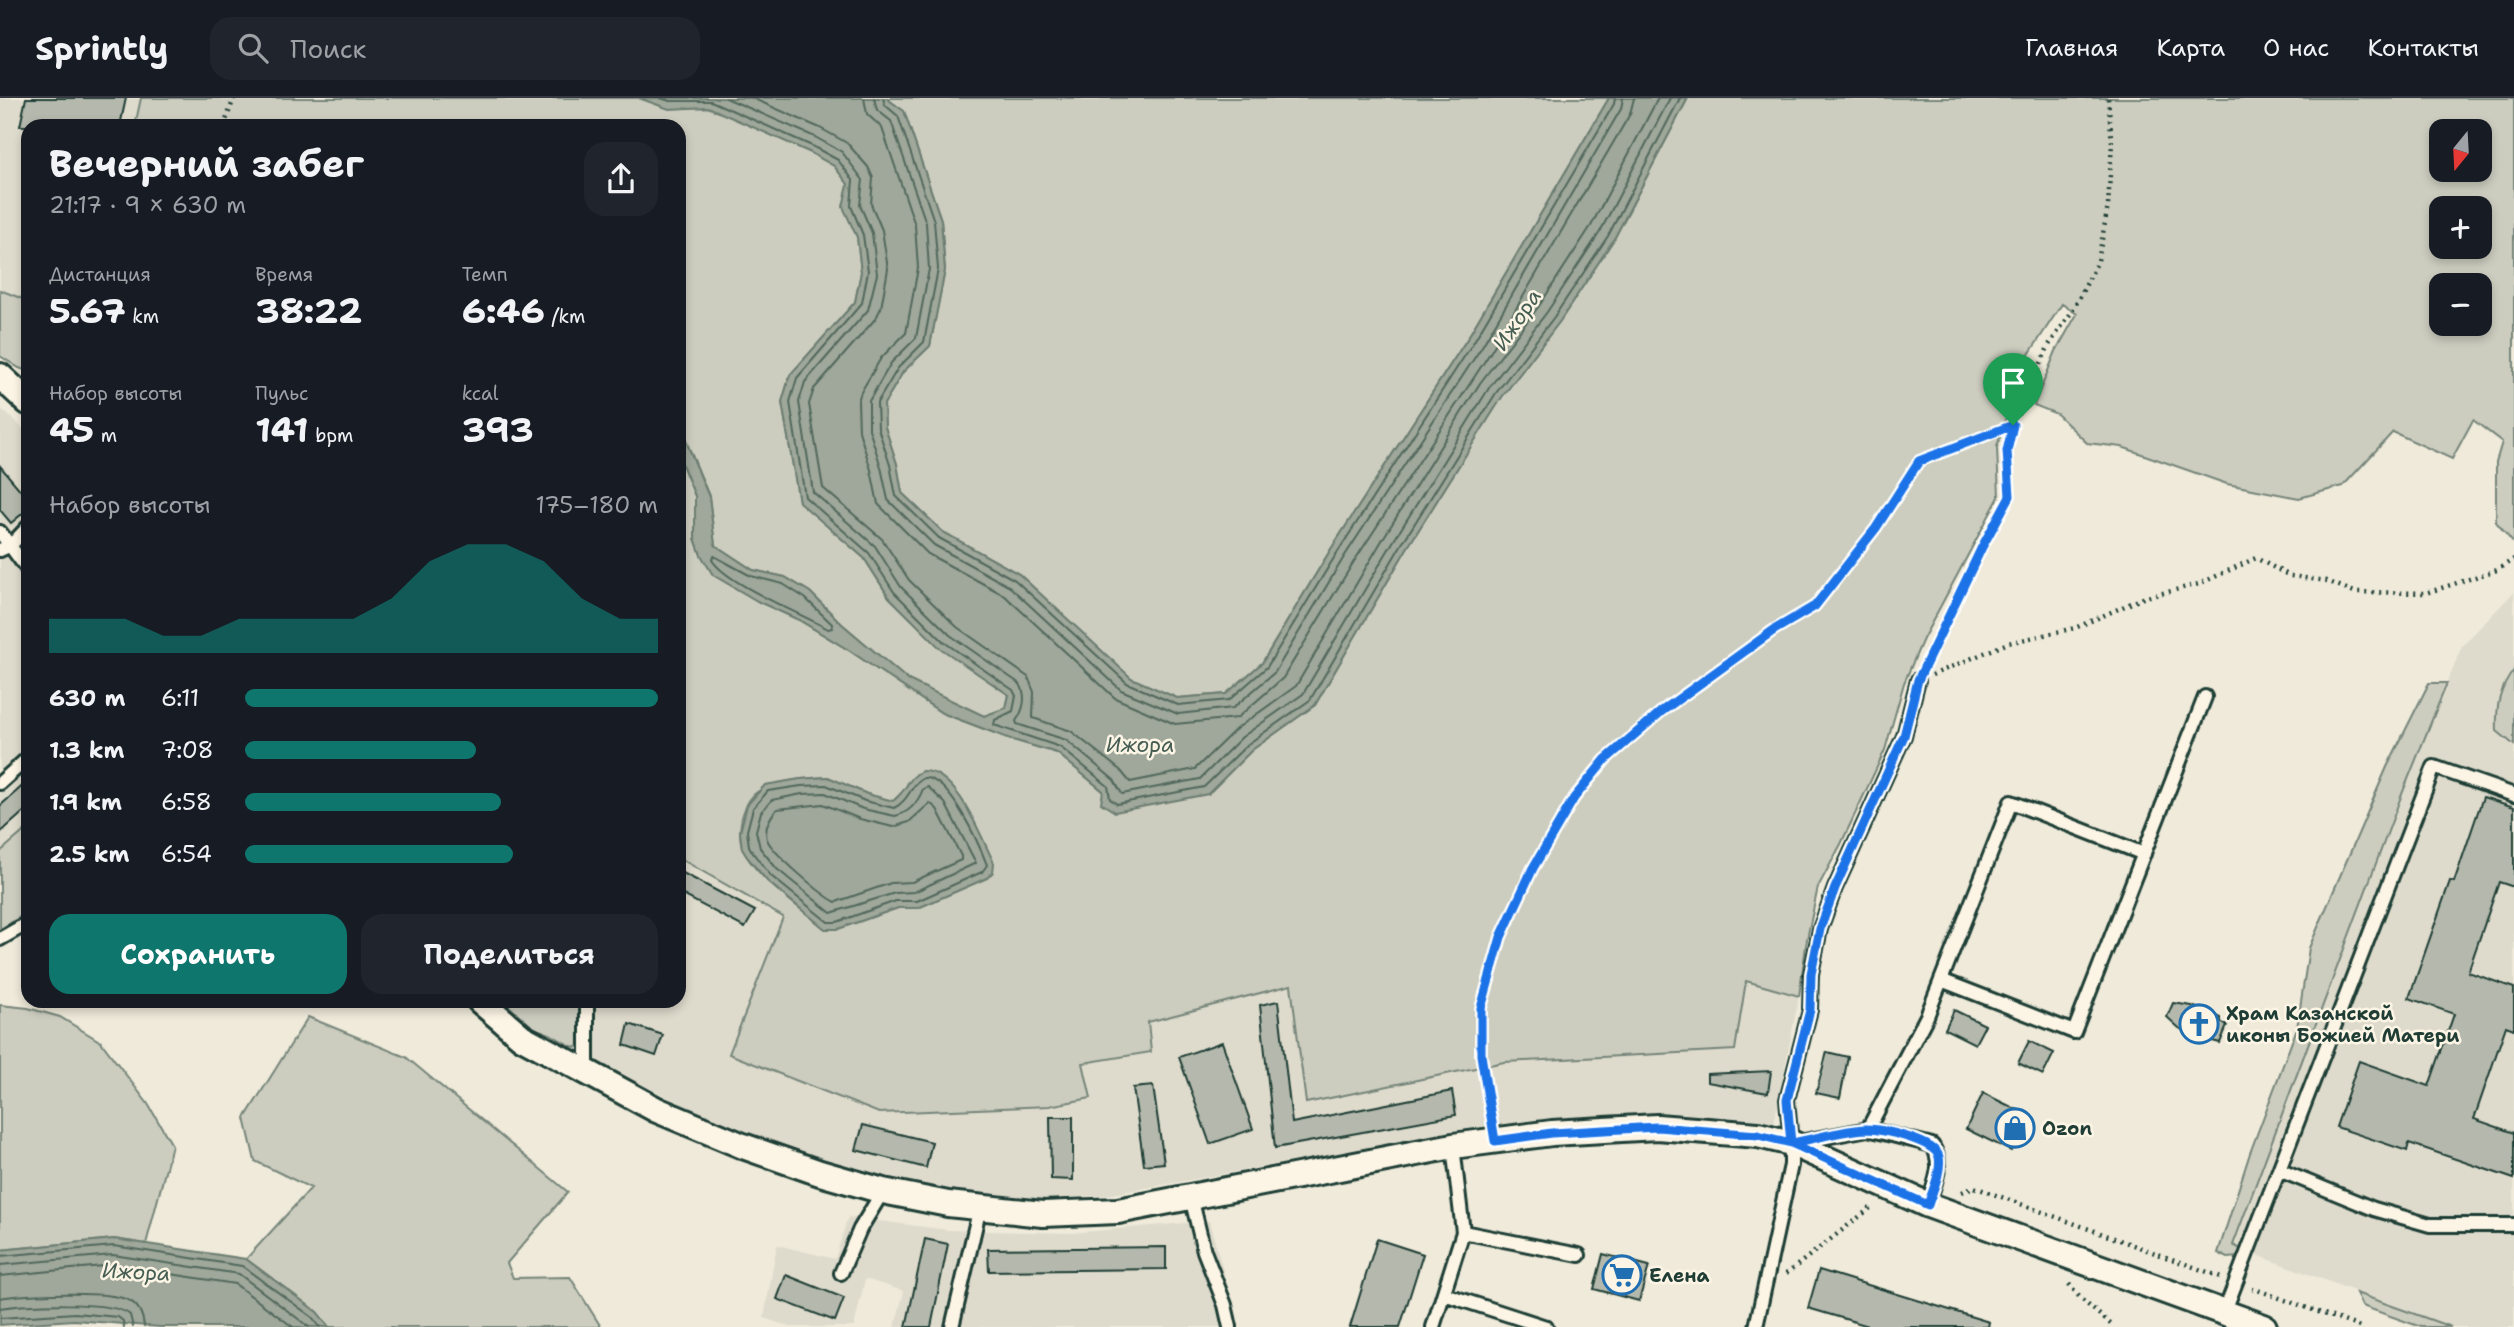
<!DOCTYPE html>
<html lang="ru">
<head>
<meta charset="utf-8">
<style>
  body { margin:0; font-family:"Shantell Sans",sans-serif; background:#20242c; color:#f1f3f6; height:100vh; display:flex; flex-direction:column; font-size:26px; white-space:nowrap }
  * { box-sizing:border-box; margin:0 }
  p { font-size:23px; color:#9ea1a6 }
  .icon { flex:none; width:38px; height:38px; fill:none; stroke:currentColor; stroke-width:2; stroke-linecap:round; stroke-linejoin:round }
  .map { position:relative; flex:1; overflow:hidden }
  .details { position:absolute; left:21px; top:21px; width:665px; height:889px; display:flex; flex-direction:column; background:#171b24; border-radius:21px; box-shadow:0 4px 10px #0003 }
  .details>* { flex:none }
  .needle { width:46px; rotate:198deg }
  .fabs { position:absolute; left:2429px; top:21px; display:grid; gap:14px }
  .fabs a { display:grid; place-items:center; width:63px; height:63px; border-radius:14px; background:#171b24; box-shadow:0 4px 10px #0003; font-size:35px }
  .pin { position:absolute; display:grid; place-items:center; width:60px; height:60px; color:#fff; margin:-72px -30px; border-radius:50% 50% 50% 0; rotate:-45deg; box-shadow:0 0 7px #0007 }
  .pin .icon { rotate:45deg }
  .round { display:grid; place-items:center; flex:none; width:74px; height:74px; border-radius:21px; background:#20242c }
  .head { display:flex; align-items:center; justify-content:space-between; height:119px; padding:0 28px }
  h1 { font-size:38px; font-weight:700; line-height:52px }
  .stats { display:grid; grid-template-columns:repeat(3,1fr); gap:10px; height:119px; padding:7px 28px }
  .stats div { display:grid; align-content:center }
  .stats b { font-size:35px; font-weight:700 }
  .stats small { font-size:19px; font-weight:400 }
  .stats p { font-size:19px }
  .chart { height:196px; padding:14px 28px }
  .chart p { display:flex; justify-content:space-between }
  .chart svg { width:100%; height:126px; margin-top:7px; fill:#0f766e; opacity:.7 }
  .action { display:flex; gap:14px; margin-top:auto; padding:14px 28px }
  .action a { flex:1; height:80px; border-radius:21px; background:#0f766e; color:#fff; font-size:28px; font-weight:700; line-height:80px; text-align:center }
  .action a+a { background:#20242c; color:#f1f3f6 }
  ul { padding:0 28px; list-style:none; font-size:23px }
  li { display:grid; grid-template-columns:112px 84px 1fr; align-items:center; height:52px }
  li i { height:18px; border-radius:9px; background:#0f766e }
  header { display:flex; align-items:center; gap:42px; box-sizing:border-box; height:98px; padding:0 35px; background:#171b24; border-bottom:2px solid #363941 }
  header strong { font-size:33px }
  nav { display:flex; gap:38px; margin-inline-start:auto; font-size:24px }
  .search { width:490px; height:63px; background:#20242c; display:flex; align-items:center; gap:18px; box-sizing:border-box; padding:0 24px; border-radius:21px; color:#9ea1a6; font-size:26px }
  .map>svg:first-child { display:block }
  .built { fill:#dedbcc }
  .green { fill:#cccdbf; stroke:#76857a; stroke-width:2; fill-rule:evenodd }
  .water { fill:#9fa89a; stroke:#6c7d71; stroke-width:2 }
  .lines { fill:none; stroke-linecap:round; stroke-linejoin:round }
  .shore { stroke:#52685d; stroke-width:2 }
  .building { fill:#b5b9ad; stroke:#1f3d34; stroke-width:2 }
  .service-casing { stroke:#1f3d34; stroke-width:18 }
  .minor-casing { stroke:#1f3d34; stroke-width:30 }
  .path { stroke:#1f3d34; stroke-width:4.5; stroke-dasharray:2 5; stroke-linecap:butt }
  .service { stroke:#fcf5e5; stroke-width:12 }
  .minor { stroke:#fcf5e5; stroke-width:24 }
  .route-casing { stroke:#fff; stroke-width:14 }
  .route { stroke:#1a73e8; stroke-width:9 }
  .labels { text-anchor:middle; stroke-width:5; stroke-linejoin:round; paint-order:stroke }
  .poi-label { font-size:19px; font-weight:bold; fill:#1f3d34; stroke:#fcf5e5; text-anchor:start }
  .water-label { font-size:21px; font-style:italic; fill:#455d53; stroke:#fcf5e5 }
</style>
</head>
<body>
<header>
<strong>Sprintly</strong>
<div class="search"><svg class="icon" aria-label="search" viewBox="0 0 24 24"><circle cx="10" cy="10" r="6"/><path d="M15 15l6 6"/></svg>Поиск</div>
<nav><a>Главная</a><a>Карта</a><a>О нас</a><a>Контакты</a></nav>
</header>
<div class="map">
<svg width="2514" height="1229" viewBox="0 0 2514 1229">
  <rect width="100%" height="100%" fill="#efeada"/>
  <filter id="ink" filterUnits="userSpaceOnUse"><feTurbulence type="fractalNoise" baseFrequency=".0143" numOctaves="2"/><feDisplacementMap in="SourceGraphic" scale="14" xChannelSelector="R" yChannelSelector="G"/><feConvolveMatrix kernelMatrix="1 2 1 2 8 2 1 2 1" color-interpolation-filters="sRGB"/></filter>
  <g filter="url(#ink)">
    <!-- built -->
    <path class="built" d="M 0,0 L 141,0 L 135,28 L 28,28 L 28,203 L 0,192 Z
      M 0,310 L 28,335 L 28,730 L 0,754 Z
      M 2514,494 L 2514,1229 L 2451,1229 L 2233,1148 L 2402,696 L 2462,548 Z
      M 679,760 L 783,819 L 879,1015 L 1049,1008 L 1091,1000 L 1083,965 L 1150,954 L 1148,924 L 1291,886 L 1306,1004 L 1504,964 L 1734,952 L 1746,883 L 1799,898 L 1774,1025 L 1647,1015 L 1527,1026 L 1356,1052 L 1107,1097 L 1020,1103 L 855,1074 L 763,1043 L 683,1007 L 595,963 L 593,903 L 679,903 Z
      M 848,1119 L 948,1132 L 1072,1135 L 1209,1123 L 1239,1229 L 895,1229 L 904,1193 L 865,1181 L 854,1229 L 790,1229 L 764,1220 L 777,1147 L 835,1161 Z"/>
    <!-- green -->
    <path class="green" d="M 141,0 L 639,0 L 669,10 L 708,9 L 809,54 L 834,68 L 848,86 L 844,109 L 857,139 L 861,174 L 855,204 L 790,277 L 782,304 L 799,403 L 864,460 L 889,499 L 940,549 L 1009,597 L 1006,610 L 984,618 L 908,582 L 842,526 L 810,494 L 785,479 L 753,472 L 715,447 L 709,398 L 679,326 L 679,28 L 135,28 Z
      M 886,0 L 1609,0 L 1467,241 L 1331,451 L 1262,565 L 1226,596 L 1177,600 L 1131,580 L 1019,476 L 943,434 L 902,395 L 897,366 L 885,329 L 884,306 L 903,274 L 930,248 L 945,172 L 941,122 L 904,13 Z
      M 1688,0 L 2514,0 L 2514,446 L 2496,424 L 2496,364 L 2502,344 L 2473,322 L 2452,361 L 2393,334 L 2343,388 L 2299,400 L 2227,386 L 2122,349 L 2087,345 L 2057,316 L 2034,307 L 2056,253 L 2077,216 L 2062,206 L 2022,267 L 1997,349 L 1999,399 L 1923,541 L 1904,585 L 1885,652 L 1841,746 L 1818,789 L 1807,841 L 1799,898 L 1746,883 L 1735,952 L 1504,964 L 1306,1005 L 1291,887 L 1148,924 L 1151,954 L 1083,965 L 1091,1000 L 1049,1008 L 879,1015 L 729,956 L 783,819 L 679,760 L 679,359 L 695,398 L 695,440 L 701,457 L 759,504 L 799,522 L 850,553 L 942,615 L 1013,642 L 1057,655 L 1103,693 L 1208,696 L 1252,652 L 1315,607 L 1406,452 L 1502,299 L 1560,223 L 1614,141 ZM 2441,33 L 2480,33 L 2480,72 L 2441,72 ZM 2441,110 L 2480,110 L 2480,149 L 2441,149 ZM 2441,187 L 2480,187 L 2480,226 L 2441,226 ZM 828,679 L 867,696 L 893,703 L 906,691 L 908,684 L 987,780 L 918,810 L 898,810 L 838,831 L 826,831 C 799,808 764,787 746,757 C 740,748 739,735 741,725 C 742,715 749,698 759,693 C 779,682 806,680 828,679 Z
      M 0,192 L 28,203 L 28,273 L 19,270 L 0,258 Z
      M 2514,572 L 2514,647 L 2497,633 C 2496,609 2499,591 2514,572 Z
      M 2429,585 L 2447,585 L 2402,696 L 2233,1147 L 2243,1152 L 2239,1159 L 2228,1160 L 2218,1155 L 2250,1055 L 2297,930 L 2309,850 L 2387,669 Z
      M 28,730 L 28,814 L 0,831 L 0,754 Z
      M 503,903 L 580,903 L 582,950 L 571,948 L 550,936 L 534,930 Z
      M 0,907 L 28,910 L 60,919 L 101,944 L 148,1006 L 172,1047 L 146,1146 L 114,1141 L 0,1152 Z
      M 308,919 L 406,959 L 568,1094 L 507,1165 L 513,1180 L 570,1179 L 601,1229 L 329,1229 L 317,1214 L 246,1161 L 311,1090 L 255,1063 L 245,1020 Z
      M 2356,1195 L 2451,1229 L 2421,1229 L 2362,1208 Z"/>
    <!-- water -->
    <path class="water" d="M 639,0 L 886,0 L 904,13 L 941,122 L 945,172 L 930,248 L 903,274 L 884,306 L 885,329 L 897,366 L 902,395 L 943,434 L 1019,476 L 1131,580 L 1177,600 L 1226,596 L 1262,565 L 1331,451 L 1467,241 L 1609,0 L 1688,0 L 1614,141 L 1560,223 L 1502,299 L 1406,452 L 1315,607 L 1252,652 L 1208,696 L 1115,714 L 1101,705 L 1103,693 L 1057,655 L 1013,642 L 942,615 L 850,553 L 799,522 L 759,504 L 713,477 L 701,457 L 695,440 L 695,398 L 679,359 L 679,326 L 709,399 L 715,447 L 753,472 L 785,479 L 810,494 L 842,526 L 908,582 L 984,618 L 1006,610 L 1009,597 L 940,550 L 889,499 L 864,460 L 799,404 L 782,304 L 790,277 L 855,204 L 861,174 L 857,139 L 843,109 L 848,86 L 834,68 L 809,54 L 708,9 L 669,11 Z
      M 922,673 C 957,671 981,739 994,765 L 993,774 L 987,780 L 918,810 L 898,810 L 838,831 L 825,831 L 767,783 L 747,759 L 742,751 L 740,734 L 747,707 L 765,687 L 800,681 L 828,679 L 867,696 L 893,703 C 906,694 908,679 922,673 Z
      M 114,1141 L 246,1161 L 317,1214 L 329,1229 L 160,1229 L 74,1222 L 0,1227 L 0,1152 Z"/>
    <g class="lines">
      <!-- shore -->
      <path class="shore" d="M 660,0 L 670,3 L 711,3 L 812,48 L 838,62 L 853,82 L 851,108 L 863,137 L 868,173 L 862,205 L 797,280 L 790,304 L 805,399 L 869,455 L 894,494 L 944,544 L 1013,592 L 1016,598 L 1013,613 L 995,622 L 994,627 L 1060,649 L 1108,688 L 1110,701 L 1117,706 L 1204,689 L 1248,646 L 1310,602 L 1400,449 L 1496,295 L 1554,219 L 1608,138 L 1680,0
        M 726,0 L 815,39 L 842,54 L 863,82 L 860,107 L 872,135 L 877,176 L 868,212 L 805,284 L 799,304 L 813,394 L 875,448 L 901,489 L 950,537 L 1020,586 C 1027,598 1024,612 1016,623 L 1017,626 L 1066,642 L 1114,682 L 1122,696 L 1200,681 L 1242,639 L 1303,596 L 1393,444 L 1489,290 L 1547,214 L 1600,134 L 1670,0
        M 752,0 L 820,30 L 847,45 L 868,69 L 873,80 L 871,106 L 882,132 L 888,171 L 881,210 L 876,220 L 814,291 L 809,306 L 823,390 L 882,441 L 909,482 L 957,529 L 1028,579 L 1034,594 L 1033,620 L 1071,633 L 1120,672 L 1130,684 L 1195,671 L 1236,631 L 1296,588 L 1384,439 L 1480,285 L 1539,208 L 1591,128 L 1658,0
        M 864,0 L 867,16 L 882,30 L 915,127 L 918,170 L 906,235 L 881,260 L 861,294 L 858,303 L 859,333 L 871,372 L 878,406 L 928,456 L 1004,497 L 1115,600 L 1175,626 L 1237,620 L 1283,580 L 1353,465 L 1490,255 L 1630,16 L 1634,0
        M 874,0 L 877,12 L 891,23 L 926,125 L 929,171 L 916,240 L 891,265 L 869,303 L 869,331 L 881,369 L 888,402 L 934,447 L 1010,489 L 1121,592 L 1178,616 L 1233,610 L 1275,574 L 1344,459 L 1481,250 L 1621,11 L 1623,0
        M 883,0 L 885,7 L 898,18 L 934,123 L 938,171 L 924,244 L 898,270 L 877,305 L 878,330 L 890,367 L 896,398 L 939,440 L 1015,482 L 1127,585 L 1178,607 L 1229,602 L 1267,569 L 1337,455 L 1473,245 L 1614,6 L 1615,0
        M 714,458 L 751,478 L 783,486 L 805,500 L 832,526 L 832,530 L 828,531 C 800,515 727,486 712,462 Z
        M 924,680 C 949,678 979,746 987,767 L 982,774 L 917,803 L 896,803 L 837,824 L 828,824 L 771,778 L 753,755 L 749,748 L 747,733 L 753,710 L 768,693 L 801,688 L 826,687 L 865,703 L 894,710 C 910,702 910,686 924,680 Z
        M 928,689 L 945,705 L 976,765 L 914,794 L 895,795 L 831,815 L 777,771 L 760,750 L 756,733 L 761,714 L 772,702 L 802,696 L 825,695 L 863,711 L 895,718 C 909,715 918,704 923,691 Z
        M 930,705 L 937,711 L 961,758 L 961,762 L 912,784 L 891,785 L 836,804 C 823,798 771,754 767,741 C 764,730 770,719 777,711 L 823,706 L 860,721 L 893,729 L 909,724 Z
        M 0,1158 L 114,1148 L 242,1168 L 312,1219 L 320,1229
        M 0,1167 L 113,1157 L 239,1176 L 309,1229
        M 0,1178 L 113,1167 L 235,1186 L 293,1229
        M 0,1200 C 24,1196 107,1192 128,1202 C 139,1207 143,1217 144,1229
        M 0,1210 C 22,1206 114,1202 130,1217 L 133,1229
        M 0,1220 L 75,1215 L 118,1219 L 123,1223 L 124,1229"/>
    </g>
    <!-- building -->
    <path class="building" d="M 26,0 L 126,0 L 120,28 L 20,28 Z
      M 0,368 L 28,401 L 28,411 L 11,425 L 0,412 Z
      M 28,683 L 28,710 L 0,735 L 0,708 Z
      M 2483,699 L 2514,709 L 2514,789 L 2499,784 L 2468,874 L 2514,890 L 2514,931 L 2506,928 L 2474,1021 L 2514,1035 L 2514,1081 L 2409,1045 L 2407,1053 L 2336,1029 L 2359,963 L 2429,988 L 2454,916 L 2409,900 L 2450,783 L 2454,784 Z
      M 679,773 L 755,813 L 745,830 L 679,795 Z
      M 1278,903 L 1292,1025 L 1452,993 L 1456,1017 L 1275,1050 L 1260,907 Z
      M 2173,905 L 2192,908 L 2221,920 L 2221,924 L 2227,928 L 2220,945 L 2205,941 L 2179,930 L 2167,919 Z
      M 1954,912 L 1985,927 L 1975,946 L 1945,931 Z
      M 629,926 L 663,937 L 656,958 L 624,947 Z
      M 2029,943 L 2054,955 L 2043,977 L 2018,965 Z
      M 1222,944 L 1253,1031 L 1210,1046 L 1179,959 Z
      M 1827,954 L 1848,959 L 1840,1000 L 1816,995 Z
      M 1771,973 L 1768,995 L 1707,984 L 1707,976 Z
      M 1153,988 L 1164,1065 L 1144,1067 L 1133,990 Z
      M 1983,995 L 2028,1017 L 2011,1053 L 1966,1031 Z
      M 1050,1019 L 1073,1019 L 1073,1082 L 1051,1081 Z
      M 863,1027 L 932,1044 L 926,1070 L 856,1052 Z
      M 925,1141 L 948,1146 L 931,1229 L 906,1229 Z
      M 1377,1141 L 1423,1156 L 1400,1229 L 1350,1229 Z
      M 1166,1149 L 1166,1171 L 989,1173 L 988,1151 Z
      M 1603,1156 L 1649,1168 L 1639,1203 L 1594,1191 Z
      M 1819,1172 L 1989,1224 L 1988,1229 L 1872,1229 L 1808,1210 Z
      M 786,1177 L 844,1200 L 835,1223 L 777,1201 Z"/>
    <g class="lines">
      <!-- service casing -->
      <g class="service-casing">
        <path id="service" d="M 0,434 L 28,472
          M 0,452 L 11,447 L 28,429
          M 0,685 L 28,660
          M 0,841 L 28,825
          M 1941,882 L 2074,934 L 2205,599
          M 587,903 L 587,975
          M 1868,1031 L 1927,918 L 2011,704 L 2144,756
          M 1799,1044 L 1868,1031 L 1932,1047 C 1945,1067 1934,1085 1928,1107
          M 2279,1072 L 2434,669 L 2514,697
          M 1191,1099 L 1204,1153 L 1225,1207 L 1230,1229
          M 1463,1134 L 1579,1157
          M 841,1175 L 860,1131 L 883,1093
          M 1444,1196 L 1546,1229
          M 2224,1215 L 2279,1072 L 2374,1111 L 2430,1127 L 2514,1127
          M 952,1229 L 980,1109
          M 1433,1229 L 1463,1134 L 1453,1048
          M 1756,1229 L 1791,1067 L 1791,1045 L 1787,1002 L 1810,912 L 1811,876 L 1820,831 L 1835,790 L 1904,638 L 1918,582"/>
      </g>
      <!-- minor casing -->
      <g class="minor-casing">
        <path id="minor" d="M 0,278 L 28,304
          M 480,903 L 522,939 L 657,1012 L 743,1048 L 820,1075 L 883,1093 L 948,1106 L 1043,1116 L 1118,1113 L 1453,1048 L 1552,1035 L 1657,1029 L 1758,1037 L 1791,1045 L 1928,1107 L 2264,1229"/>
      </g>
      <!-- path -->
      <path class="path" d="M 224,28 L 234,0
        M 1925,568 L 1981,449 L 2010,398 L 2007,353 L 2013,327 L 2049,247 L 2073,212 L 2098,163 L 2108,108 L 2112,45 L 2108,0
        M 1932,577 L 2008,545 L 2075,530 L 2143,500 L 2199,486 L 2256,460 L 2290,478 L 2327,483 L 2354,494 L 2426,495 L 2497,472 L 2514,461
        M 1492,1021 L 1481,956 L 1481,910 L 1501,839 L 1533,770 L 1574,700 L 1605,662 L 1662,613 L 1774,532 L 1815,508 L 1876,430 L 1919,363 L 2013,327
        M 1962,1094 L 1974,1089 L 2221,1179
        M 1786,1176 L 1873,1108
        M 2069,1186 L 2081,1201 L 2114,1229
        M 2252,1190 L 2360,1229"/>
      <!-- service -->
      <use href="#service" class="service"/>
      <!-- minor -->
      <use href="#minor" class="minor"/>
    </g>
  </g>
  <g class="lines" filter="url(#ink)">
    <!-- route casing -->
    <g class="route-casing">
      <path id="route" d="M 2013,327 L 1919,363 L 1876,430 L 1815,508 L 1774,532 L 1662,613 L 1605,662 L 1574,700 L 1533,770 L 1501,839 L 1481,910 L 1481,957 L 1495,1043 L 1552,1035 L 1657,1029 L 1758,1037 L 1791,1045 L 1928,1107 C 1932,1094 1942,1073 1939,1059 C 1936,1043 1882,1031 1866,1031 C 1842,1032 1816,1041 1791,1045 L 1787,1002 L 1810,912 L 1811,876 L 1820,831 L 1835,790 L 1904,638 L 1918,582 L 1982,449 L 2010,398 L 2007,353 L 2013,327"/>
    </g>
    <!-- route -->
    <use href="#route" class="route"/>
  </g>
  <!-- icons -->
  <defs>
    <g id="church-ring" transform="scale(2.0125)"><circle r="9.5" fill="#fcf5e5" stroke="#1f6fb2" stroke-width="1.5"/><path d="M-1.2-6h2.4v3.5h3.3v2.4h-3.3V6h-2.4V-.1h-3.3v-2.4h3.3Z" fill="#1f6fb2"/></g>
    <g id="shop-ring" transform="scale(2.0125)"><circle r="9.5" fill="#fcf5e5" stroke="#1f6fb2" stroke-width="1.5"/><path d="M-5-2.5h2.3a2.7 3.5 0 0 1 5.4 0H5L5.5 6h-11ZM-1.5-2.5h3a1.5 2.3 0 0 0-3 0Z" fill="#1f6fb2"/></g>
    <g id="supermarket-ring" transform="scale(2.0125)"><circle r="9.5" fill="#fcf5e5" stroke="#1f6fb2" stroke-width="1.5"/><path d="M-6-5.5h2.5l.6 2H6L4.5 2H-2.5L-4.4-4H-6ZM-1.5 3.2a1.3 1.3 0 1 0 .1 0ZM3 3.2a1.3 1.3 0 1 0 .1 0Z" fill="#1f6fb2"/></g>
  </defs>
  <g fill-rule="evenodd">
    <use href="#church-ring" x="2199" y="926"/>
    <use href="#shop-ring" x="2015" y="1030"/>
    <use href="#supermarket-ring" x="1622" y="1177"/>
  </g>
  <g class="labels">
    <!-- poi labels -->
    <g class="poi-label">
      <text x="2226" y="922">Храм Казанской<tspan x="2226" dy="22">иконы Божией Матери</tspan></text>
      <text x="2042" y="1037">Ozon</text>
      <text x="1649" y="1184">Елена</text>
    </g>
    <!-- water labels -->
    <g class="water-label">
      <text transform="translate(1517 222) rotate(-56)" y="7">Ижора</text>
      <text x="1140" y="654">Ижора</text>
      <text transform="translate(136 1174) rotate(3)" y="7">Ижора</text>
    </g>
  </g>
</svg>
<div class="fabs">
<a><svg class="needle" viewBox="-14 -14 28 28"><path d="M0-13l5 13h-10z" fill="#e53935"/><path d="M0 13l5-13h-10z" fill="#9ea1a6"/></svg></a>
<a>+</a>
<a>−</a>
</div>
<div class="pin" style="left:2013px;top:327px;background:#1e9e55"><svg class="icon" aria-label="arrive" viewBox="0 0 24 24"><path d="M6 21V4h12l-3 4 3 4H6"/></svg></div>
<section class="details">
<div class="head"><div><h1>Вечерний забег</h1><p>21:17 · 9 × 630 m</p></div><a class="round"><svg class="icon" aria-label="share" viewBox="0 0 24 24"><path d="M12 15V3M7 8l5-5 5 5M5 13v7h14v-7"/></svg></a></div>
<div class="stats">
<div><p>Дистанция</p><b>5.67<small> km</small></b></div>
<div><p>Время</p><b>38:22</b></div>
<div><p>Темп</p><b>6:46<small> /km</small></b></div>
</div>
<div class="stats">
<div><p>Набор высоты</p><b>45<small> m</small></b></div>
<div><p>Пульс</p><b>141<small> bpm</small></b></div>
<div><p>kcal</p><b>393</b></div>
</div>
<div class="chart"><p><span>Набор высоты</span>175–180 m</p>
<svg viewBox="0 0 160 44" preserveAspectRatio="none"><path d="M0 44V32L10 32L20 32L30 38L40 38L50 32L60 32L70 32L80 32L90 25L100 12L110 6L120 6L130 12L140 25L150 32L160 32V44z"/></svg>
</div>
<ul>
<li><b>630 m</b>6:11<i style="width:100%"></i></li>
<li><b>1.3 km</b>7:08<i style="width:56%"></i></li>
<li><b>1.9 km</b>6:58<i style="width:62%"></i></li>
<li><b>2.5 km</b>6:54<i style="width:65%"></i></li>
</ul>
<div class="action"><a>Сохранить</a><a>Поделиться</a></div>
</section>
</div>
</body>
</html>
